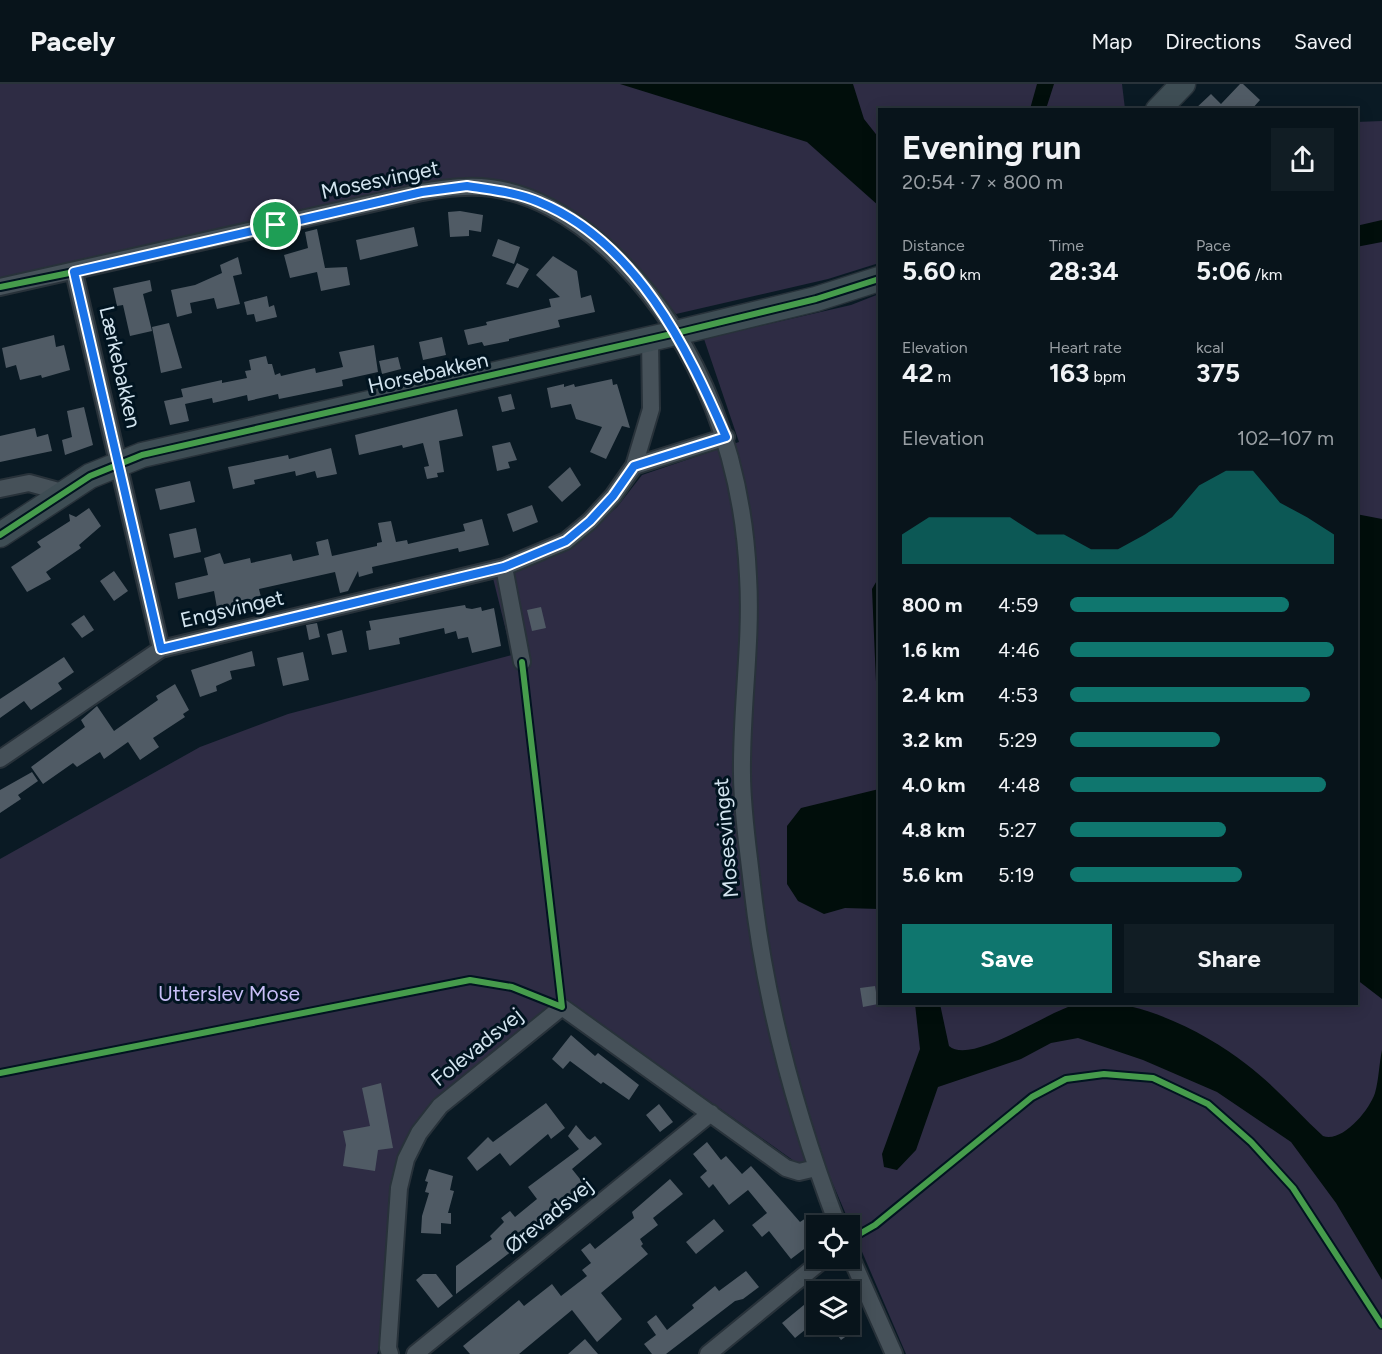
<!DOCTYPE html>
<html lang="en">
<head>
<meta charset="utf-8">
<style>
  body { margin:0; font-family:Figtree,sans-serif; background:#111d24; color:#f1f3f6; height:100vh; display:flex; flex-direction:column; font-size:22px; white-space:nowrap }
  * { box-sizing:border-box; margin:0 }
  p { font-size:20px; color:#989ea3 }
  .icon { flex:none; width:33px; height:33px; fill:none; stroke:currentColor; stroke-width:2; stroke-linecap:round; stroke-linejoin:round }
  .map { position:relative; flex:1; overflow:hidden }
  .sheet { position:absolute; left:878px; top:24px; width:480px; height:897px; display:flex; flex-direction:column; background:#08141b; border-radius:0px; box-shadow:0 3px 15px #0003,0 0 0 2px #29333a }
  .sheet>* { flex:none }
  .fabs { position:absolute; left:806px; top:1131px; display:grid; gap:12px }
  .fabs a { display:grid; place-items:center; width:54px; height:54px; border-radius:0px; background:#08141b; box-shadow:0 3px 15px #0003,0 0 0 2px #29333a; font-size:30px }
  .pin { position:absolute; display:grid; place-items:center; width:51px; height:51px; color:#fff; margin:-26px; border:3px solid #fff; border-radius:50%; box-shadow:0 2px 6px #0007 }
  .round { display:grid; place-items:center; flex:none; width:63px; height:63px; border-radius:0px; background:#111d24 }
  .headline { display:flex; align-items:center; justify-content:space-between; height:102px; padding:0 24px }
  h1 { font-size:33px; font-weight:700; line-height:45px }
  .stats { display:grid; grid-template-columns:repeat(3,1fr); gap:9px; height:102px; padding:6px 24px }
  .stats div { display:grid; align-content:center }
  .stats b { font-size:26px; font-weight:700 }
  .stats small { font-size:16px; font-weight:400 }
  .stats p { font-size:16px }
  .chart { height:168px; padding:12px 24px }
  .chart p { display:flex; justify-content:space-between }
  .chart svg { width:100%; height:108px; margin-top:6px; fill:#0f766e; opacity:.7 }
  .button { display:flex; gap:12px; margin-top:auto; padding:12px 24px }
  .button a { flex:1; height:69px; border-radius:0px; background:#0f766e; color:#fff; font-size:24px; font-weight:700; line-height:69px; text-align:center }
  .button a+a { background:#111d24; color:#f1f3f6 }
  ul { padding:0 24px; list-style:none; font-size:20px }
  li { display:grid; grid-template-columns:96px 72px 1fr; align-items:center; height:45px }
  li i { height:15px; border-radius:8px; background:#0f766e }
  header { display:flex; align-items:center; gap:36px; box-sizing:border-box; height:84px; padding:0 30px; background:#08141b; border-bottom:2px solid #29333a }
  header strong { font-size:28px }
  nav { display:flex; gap:33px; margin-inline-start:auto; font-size:21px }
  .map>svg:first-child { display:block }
  .green { fill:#2e2c44 }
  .water { fill:#010e0b }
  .building { fill:#505b65 }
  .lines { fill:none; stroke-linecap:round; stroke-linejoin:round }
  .street-casing { stroke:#28323a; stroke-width:20 }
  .secondary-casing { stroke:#28323a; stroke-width:27 }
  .street { stroke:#465159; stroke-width:16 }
  .secondary { stroke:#3e4d54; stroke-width:24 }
  .cycleway-casing { stroke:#011420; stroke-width:10 }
  .cycleway { stroke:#469c4c; stroke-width:6 }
  .route-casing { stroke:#fff; stroke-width:12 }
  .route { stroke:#1a73e8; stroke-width:8 }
  .labels { text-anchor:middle; stroke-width:6; stroke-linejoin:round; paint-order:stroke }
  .street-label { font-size:21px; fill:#d3e4ef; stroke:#011420 }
  .park-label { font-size:21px; fill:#c8bef7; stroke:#011420 }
</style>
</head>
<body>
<header>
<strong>Pacely</strong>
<nav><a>Map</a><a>Directions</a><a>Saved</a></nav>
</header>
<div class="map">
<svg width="1382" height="1270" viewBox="0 0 1382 1270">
  <rect width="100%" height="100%" fill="#0a1a24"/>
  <!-- green -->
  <path class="green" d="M 0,0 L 1122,0 L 1125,25 L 879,26 L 879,179 L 828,195 L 676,230 L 636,182 L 595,144 L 554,117 L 487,97 L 439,96 L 0,197 Z
    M 1382,37 L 1382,1270 L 906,1270 L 829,1091 L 794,1077 L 568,917 L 431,1023 L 400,1077 L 389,1112 L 380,1263 L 377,1270 L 0,1270 L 0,775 L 200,663 L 288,630 L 512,571 L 493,494 L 549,474 L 586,450 L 617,423 L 642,391 L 739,358 L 704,255 L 851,221 L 879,210 L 879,920 L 1356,920 L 1356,38 Z"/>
  <!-- water -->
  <path class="water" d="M 620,0 L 853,0 L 864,35 L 879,54 L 879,122 L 807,58 Z
    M 1037,0 L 1054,0 L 1046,25 L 1030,25 Z
    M 1382,136 L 1382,158 L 1356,163 L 1356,142 Z
    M 1356,430 L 1382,435 L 1382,915 L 1356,895 Z
    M 879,493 L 879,667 L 872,505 Z
    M 879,705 L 879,825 L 845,824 L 824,830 L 798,817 L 787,800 L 787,742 L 801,724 Z
    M 915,920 L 940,920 L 949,962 C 972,982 1050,925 1078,920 C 1132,910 1205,948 1246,980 C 1274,1001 1297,1028 1323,1052 C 1342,1059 1369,1027 1375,1009 C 1379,995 1379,980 1382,966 L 1382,1196 L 1336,1119 L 1291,1058 L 1217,1008 L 1143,976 L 1078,954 L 1051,959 L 1021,975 L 938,1003 L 916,1066 L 897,1086 L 884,1083 L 882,1070 L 920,965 Z"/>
  <!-- building -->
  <path class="building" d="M 1240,0 L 1243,0 L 1260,16 L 1251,26 L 1194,26 L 1211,10 L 1221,20 Z
    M 460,127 L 483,131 L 481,148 L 469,146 L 469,152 L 450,153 L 448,128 Z
    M 414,143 L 418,162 L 360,176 L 356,156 Z
    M 317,145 L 325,184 L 347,183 L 350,201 L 321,207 L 317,188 L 290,194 L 284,171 L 308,164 L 305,148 Z
    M 498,155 L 520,163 L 514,180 L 492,172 Z
    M 553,172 L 577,187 L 581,214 L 591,211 L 595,228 L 558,236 L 560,243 L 509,255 L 509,257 L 484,262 L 482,258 L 468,261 L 464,246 L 487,241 L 486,238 L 551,223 L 549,215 L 560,213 L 536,191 Z
    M 238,173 L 242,190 L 233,192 L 240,220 L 217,225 L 214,214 L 190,219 L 192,229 L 177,233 L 171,206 L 195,201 L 222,189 L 220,181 Z
    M 517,179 L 529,185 L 518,204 L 506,200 Z
    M 150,196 L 152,207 L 143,210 L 152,247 L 130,252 L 123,221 L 117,222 L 113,204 Z
    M 267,212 L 269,223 L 274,221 L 277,233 L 256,238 L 254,230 L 247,231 L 244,218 Z
    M 169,239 L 182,284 L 161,289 L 152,243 Z
    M 54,251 L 56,263 L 64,261 L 70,286 L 42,294 L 41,291 L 20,296 L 16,281 L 6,284 L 2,264 Z
    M 442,253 L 446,271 L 423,276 L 419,258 Z
    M 374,261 L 378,288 L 342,296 L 343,302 L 279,315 L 278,310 L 248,317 L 247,311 L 213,319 L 212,314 L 185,320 L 189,337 L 170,341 L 164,317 L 183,313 L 181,305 L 222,296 L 222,299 L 247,294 L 245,287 L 251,286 L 249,276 L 266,272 L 268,280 L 272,280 L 275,291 L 280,289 L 281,292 L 315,284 L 316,289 L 343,283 L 339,268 Z
    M 398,273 L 401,285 L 382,290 L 379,277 Z
    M 612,295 L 613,301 L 617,300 L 630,344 L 622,342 L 606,375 L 590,368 L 602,343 L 576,335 L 571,320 L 551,324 L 547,304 L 564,300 L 564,303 L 574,300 L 575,303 Z
    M 511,310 L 515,325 L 502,328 L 498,313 Z
    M 84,323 L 93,361 L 65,371 L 62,356 L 72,353 L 67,327 Z
    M 457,325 L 463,352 L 439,357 L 444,388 L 437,389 L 438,393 L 427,395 L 424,383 L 429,382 L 423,359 L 403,364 L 402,361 L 359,371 L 355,351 Z
    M 35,344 L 37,353 L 48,350 L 52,367 L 0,378 L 0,352 Z
    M 510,358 L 517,376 L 508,378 L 510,384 L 497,387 L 492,362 Z
    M 331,364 L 337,390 L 317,394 L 315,387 L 296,392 L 295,387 L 254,396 L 255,400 L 233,405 L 228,383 L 288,371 L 289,375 Z
    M 570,383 L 581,401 L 562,418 L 548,403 Z
    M 190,397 L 195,418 L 160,426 L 155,405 Z
    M 532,421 L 538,438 L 513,448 L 507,430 Z
    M 89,424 L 101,442 L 79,461 L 81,464 L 46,488 L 51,495 L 27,508 L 11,483 L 41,463 L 37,458 L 70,437 L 69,430 L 76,433 Z
    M 482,435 L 489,461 L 459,468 L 458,464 L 372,483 L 373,489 L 359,493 L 358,487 L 348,507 L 340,509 L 335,488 L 259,505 L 262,517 L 227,525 L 226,523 L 217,524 L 214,507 L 178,515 L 175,499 L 208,491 L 204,474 L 220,469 L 224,480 L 250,474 L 251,479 L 291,470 L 293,477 L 319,471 L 316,458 L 328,455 L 332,472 L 377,462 L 377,459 L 382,458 L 378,439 L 391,437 L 396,458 L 407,456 L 408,460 L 465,447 L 463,440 Z
    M 196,444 L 201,468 L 174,474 L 169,450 Z
    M 114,487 L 128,507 L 114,517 L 100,497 Z
    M 465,521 L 466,524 L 472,525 L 481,523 L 482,527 L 494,524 L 501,562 L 472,569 L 468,553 L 458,555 L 456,547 L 445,550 L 444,544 L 399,554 L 400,560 L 369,566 L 366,547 L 371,546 L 369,537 Z
    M 541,523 L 546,544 L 532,547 L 527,526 Z
    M 84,531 L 94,546 L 82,554 L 71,540 Z
    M 317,539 L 320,553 L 309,556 L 306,541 Z
    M 342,546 L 347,568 L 332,571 L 327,550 Z
    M 252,567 L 255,582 L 230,587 L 232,595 L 216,602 L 217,607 L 200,613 L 191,586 Z
    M 303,568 L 309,596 L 283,602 L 277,574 Z
    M 64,573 L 74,588 L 58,599 L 62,605 L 31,626 L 24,617 L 0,634 L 0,615 Z
    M 175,600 L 189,626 L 183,630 L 185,633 L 153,654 L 159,663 L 140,676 L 128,658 L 104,675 L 100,668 L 77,683 L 73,679 L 43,700 L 31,683 L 85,643 L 81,636 L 97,622 L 114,647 L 158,616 L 156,612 Z
    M 32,688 L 38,697 L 18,711 L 21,715 L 0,729 L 0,706 Z
    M 875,902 L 878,920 L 863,923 L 860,904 Z
    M 571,951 L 595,972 L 598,969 L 639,1001 L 629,1016 L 603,998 L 601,1000 L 570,977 L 563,985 L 552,975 Z
    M 381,999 L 393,1064 L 378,1066 L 375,1087 L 343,1082 L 346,1061 L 343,1047 L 370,1042 L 362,1004 Z
    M 546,1019 L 565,1044 L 551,1055 L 548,1050 L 510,1082 L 500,1069 L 477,1087 L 467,1074 L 488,1053 L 493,1058 Z
    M 659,1020 L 673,1038 L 660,1048 L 646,1031 Z
    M 576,1041 L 587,1054 L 590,1056 L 595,1052 L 602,1060 L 572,1085 L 588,1105 L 540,1138 L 509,1164 L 512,1167 L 456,1210 L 456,1182 L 492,1155 L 490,1152 L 504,1138 L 501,1134 L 510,1127 L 515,1133 L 537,1115 L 528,1103 L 579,1065 L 568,1052 Z
    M 707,1058 L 721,1076 L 726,1072 L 742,1090 L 751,1082 L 800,1138 L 806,1134 L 816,1147 L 816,1156 L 791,1175 L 769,1147 L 762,1153 L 752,1141 L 767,1129 L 748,1106 L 729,1121 L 713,1100 L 709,1104 L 700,1093 L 707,1087 L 693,1070 Z
    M 429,1085 L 453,1092 L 450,1106 L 454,1107 L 448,1129 L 451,1129 L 451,1140 L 441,1139 L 441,1150 L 421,1149 L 422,1132 L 429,1109 L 425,1108 L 428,1098 L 425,1097 Z
    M 670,1095 L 683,1110 L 653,1134 L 658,1141 L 640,1155 L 643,1160 L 641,1162 L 648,1170 L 601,1209 L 622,1235 L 608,1248 L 597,1258 L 572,1226 L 519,1270 L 470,1270 L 463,1262 L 519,1216 L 524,1222 L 552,1200 L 561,1212 L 587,1192 L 582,1186 L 591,1179 L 581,1166 L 590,1159 L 595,1165 L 634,1134 L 632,1128 Z
    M 714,1135 L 724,1147 L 696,1170 L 686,1158 Z
    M 746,1187 L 759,1203 L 743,1215 L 735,1217 L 666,1270 L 652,1270 L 644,1260 L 656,1251 L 647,1238 L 656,1231 L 667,1246 L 694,1224 L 692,1221 L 715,1202 L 719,1207 Z
    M 423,1190 L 436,1190 L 453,1212 L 438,1224 L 416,1196 Z
    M 816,1211 L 816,1237 L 795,1254 L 782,1239 Z
    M 829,1240 L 847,1240 L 852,1248 L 841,1256 Z
    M 585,1255 L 598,1270 L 568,1270 Z"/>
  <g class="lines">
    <!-- street casing -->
    <g class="street-casing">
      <path id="street" d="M 74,188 L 161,565
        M 0,203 L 422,108 C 436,106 450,103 465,103 C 526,100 581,137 621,178 C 703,262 743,378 748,492 C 752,558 741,624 742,690 C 742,726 748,764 752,801 C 765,918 796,1032 838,1142
        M 634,382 L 726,353
        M 0,405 L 29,399 L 62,408
        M 504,483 L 522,578
        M 0,675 L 161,565 L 504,483 L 566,457 L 590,437 L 613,412 L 634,382 L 651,325 L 650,255
        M 849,1169 L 894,1270
        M 390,1270 L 388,1264 L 399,1104 L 406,1075 L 419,1049 L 440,1022 L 562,923 L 786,1084 L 799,1088 L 816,1084
        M 415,1270 L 711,1029
        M 708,1270 L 825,1174"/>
    </g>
    <!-- secondary casing -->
    <g class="secondary-casing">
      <path id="secondary" d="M 1158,26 L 1183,0
        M 0,451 L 90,392 L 142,371 L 676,249 L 816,215 L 879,195"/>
    </g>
    <!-- street -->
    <use href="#street" class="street"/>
    <!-- secondary -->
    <use href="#secondary" class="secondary"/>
    <!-- cycleway casing -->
    <g class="cycleway-casing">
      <path id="cycleway" d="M 0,203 L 74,188 L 119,379
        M 0,451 L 90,392 L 142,371 L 676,249 L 816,215 L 879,195
        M 0,989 L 470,896 L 512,903 L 562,923 L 522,578
        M 849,1156 L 875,1141 L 1032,1013 L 1066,995 L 1104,990 L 1153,994 L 1208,1020 L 1251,1058 L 1293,1104 L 1382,1241"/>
    </g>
    <!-- cycleway -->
    <use href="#cycleway" class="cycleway"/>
  </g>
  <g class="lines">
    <!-- route casing -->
    <g class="route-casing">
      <path id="route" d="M 467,102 C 491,106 516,108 539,118 C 636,158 687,263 726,353 L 634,382 L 613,412 L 590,437 L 566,457 L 504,483 L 161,565 L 74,188 L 422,108 Z"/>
    </g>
    <!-- route -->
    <use href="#route" class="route"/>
  </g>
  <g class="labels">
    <!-- street labels -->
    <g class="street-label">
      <text transform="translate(380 96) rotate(-12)" y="7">Mosesvinget</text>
      <text transform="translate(120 283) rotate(77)" y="7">Lærkebakken</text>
      <text transform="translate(428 289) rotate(-13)" y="7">Horsebakken</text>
      <text transform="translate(232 525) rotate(-13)" y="7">Engsvinget</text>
      <text transform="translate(726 754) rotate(-95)" y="7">Mosesvinget</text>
      <text transform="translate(477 963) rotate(-39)" y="7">Folevadsvej</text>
      <text transform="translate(549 1132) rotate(-39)" y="7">Ørevadsvej</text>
    </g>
    <!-- park labels -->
    <g class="park-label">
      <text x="229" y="917">Utterslev Mose</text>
    </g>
  </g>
</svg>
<div class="fabs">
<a><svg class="icon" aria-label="locate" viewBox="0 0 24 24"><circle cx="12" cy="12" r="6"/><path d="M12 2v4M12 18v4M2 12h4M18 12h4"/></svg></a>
<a><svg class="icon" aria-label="layers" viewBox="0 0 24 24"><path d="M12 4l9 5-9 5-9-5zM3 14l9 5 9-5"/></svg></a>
</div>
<div class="pin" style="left:276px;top:141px;background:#1e9e55"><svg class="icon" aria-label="arrive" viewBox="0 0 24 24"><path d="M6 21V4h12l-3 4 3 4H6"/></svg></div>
<section class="sheet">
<div class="headline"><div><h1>Evening run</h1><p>20:54 · 7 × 800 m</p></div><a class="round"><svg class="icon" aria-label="share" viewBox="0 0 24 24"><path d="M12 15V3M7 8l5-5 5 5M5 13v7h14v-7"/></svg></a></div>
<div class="stats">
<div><p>Distance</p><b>5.60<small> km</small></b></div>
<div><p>Time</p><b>28:34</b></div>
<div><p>Pace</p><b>5:06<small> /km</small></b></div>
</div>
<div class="stats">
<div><p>Elevation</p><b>42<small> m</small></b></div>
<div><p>Heart rate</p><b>163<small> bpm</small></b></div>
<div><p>kcal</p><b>375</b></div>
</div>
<div class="chart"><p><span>Elevation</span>102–107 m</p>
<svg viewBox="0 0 160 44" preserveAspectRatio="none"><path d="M0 44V32L10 25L20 25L30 25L40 25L50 32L60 32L70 38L80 38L90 32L100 25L110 12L120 6L130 6L140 19L150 25L160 32V44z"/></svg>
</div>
<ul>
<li><b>800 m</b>4:59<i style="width:83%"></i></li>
<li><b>1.6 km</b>4:46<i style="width:100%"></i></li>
<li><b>2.4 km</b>4:53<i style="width:91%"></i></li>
<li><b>3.2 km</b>5:29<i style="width:57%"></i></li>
<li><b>4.0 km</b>4:48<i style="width:97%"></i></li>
<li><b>4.8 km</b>5:27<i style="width:59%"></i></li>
<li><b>5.6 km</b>5:19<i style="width:65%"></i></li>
</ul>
<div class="button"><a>Save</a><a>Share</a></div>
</section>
</div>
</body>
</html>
